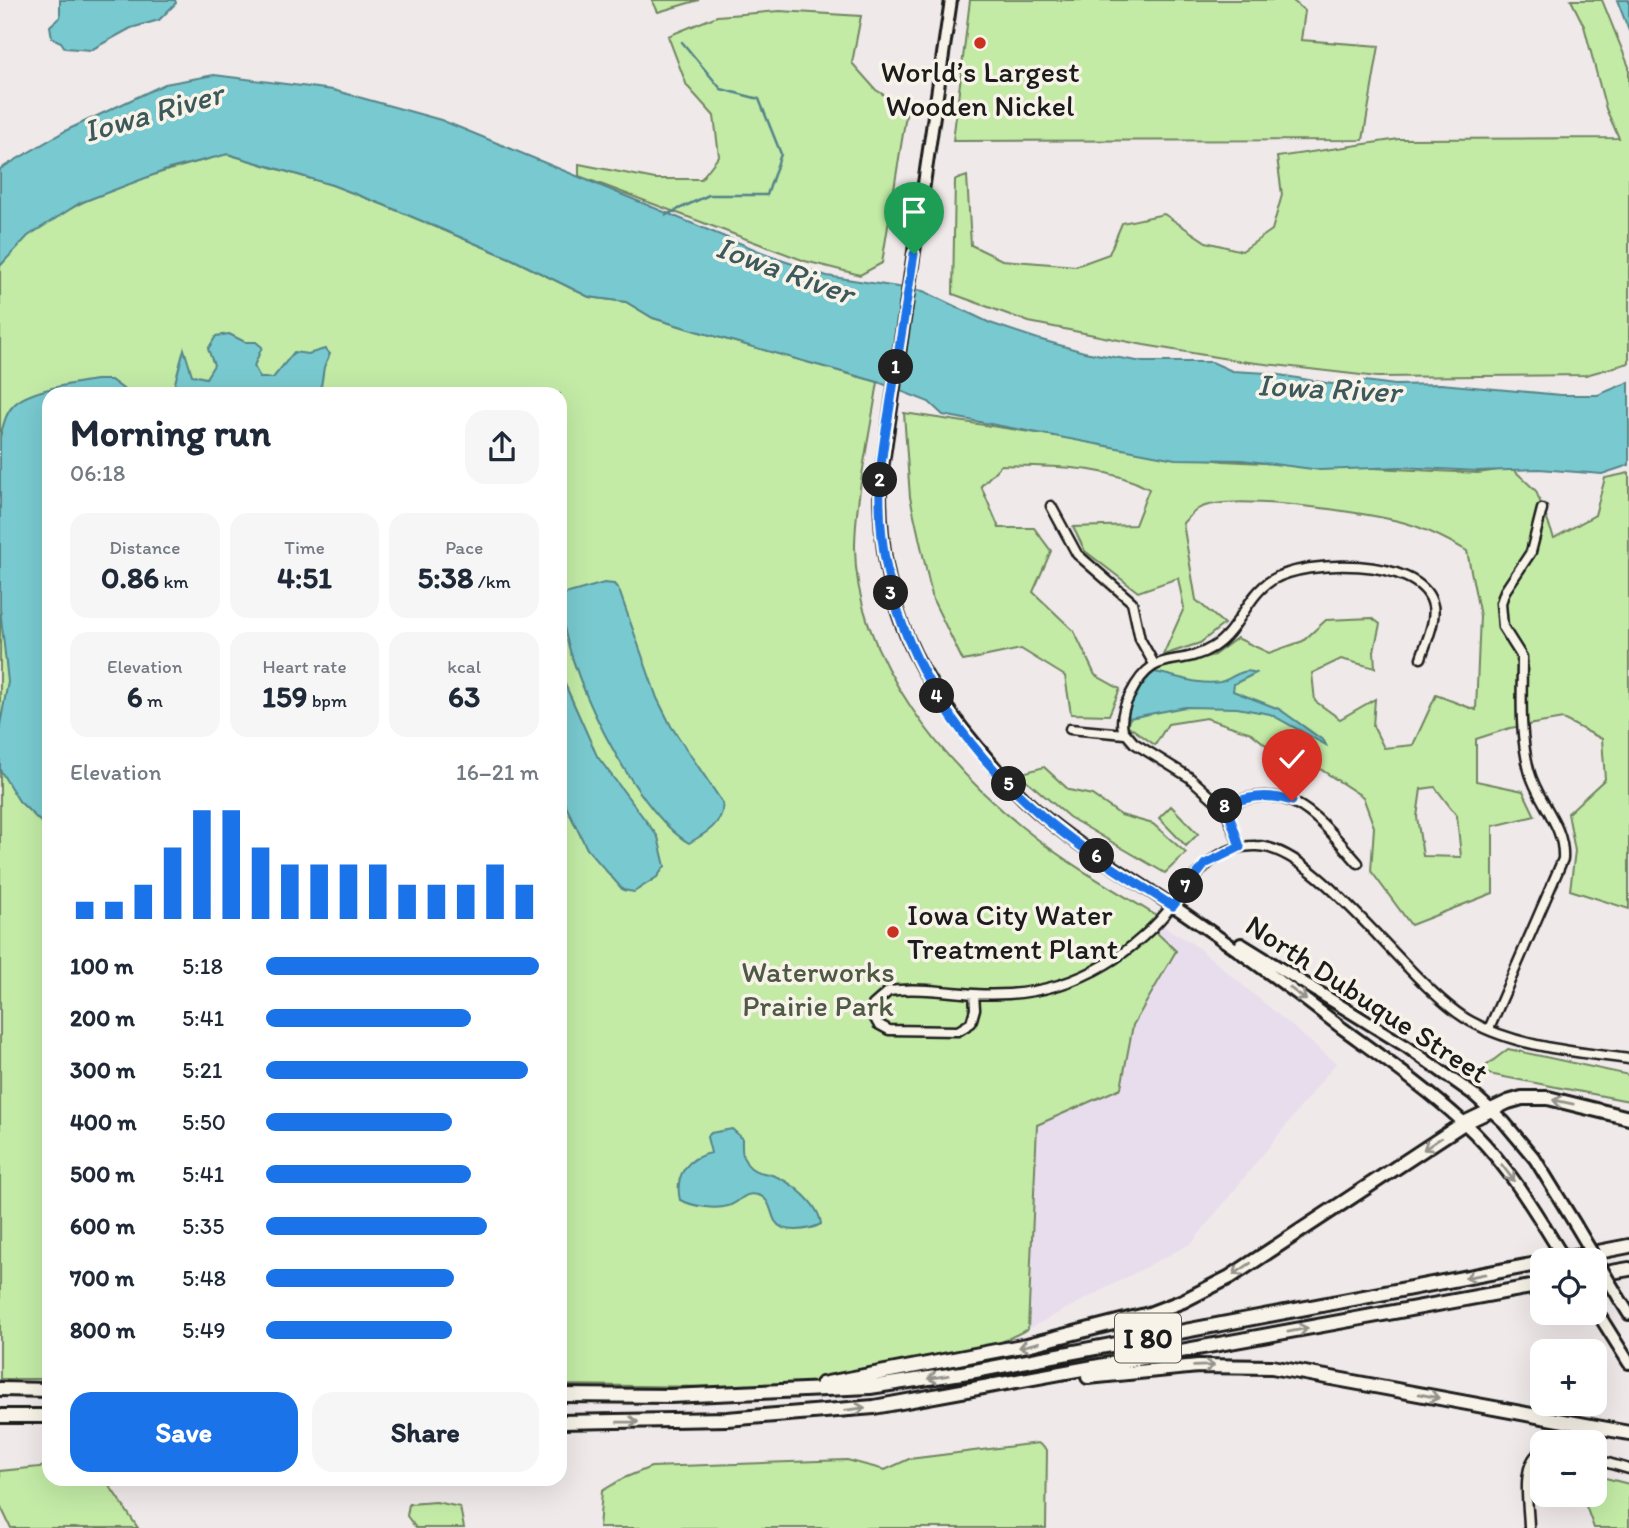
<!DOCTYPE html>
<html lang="en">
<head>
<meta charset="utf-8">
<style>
  body { margin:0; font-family:Itim,sans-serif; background:#f6f6f7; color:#1f2937; height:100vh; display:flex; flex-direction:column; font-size:26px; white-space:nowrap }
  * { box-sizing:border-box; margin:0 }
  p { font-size:23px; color:#747a83 }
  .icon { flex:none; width:38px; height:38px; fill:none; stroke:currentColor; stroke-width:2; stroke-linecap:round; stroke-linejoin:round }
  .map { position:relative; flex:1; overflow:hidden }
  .sheet { position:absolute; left:42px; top:387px; width:525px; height:1099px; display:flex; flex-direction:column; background:#fff; border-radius:21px; box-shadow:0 7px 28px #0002 }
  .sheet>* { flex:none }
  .tools { position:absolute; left:1530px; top:1248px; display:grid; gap:14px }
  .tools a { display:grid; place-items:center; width:77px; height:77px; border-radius:14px; background:#fff; box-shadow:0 7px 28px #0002; font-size:35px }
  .pin { position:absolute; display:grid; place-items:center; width:60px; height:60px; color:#fff; margin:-72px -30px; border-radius:50% 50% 50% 0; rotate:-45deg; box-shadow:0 0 7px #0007 }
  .pin .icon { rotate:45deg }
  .km { position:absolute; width:35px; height:35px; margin:-18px; border-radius:50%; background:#222; color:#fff; font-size:19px; line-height:35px; text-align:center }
  .round { display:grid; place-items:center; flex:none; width:74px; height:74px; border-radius:21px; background:#f6f6f7 }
  .overview { display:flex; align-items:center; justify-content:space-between; height:119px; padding:0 28px }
  h1 { font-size:38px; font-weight:800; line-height:52px }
  .metrics { display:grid; grid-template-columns:repeat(3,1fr); gap:10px; height:119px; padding:7px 28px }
  .metrics div { display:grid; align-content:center; border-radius:18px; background:#f6f6f7; text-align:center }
  .metrics b { font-size:30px; font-weight:800 }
  .metrics small { font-size:19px; font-weight:400 }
  .metrics p { font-size:19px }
  .chart { height:196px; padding:14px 28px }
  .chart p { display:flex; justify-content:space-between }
  .chart svg { width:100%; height:126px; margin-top:7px; stroke:#1a73e8; stroke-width:6 }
  .cta { display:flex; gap:14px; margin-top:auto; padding:14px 28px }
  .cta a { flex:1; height:80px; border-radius:21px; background:#1a73e8; color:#fff; font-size:28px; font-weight:800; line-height:80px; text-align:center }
  .cta a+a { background:#f6f6f7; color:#1f2937 }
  ul { padding:0 28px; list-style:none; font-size:23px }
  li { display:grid; grid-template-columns:112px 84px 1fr; align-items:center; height:52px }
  li i { height:18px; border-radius:9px; background:#1a73e8 }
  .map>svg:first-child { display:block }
  .built { fill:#e8ddec }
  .green { fill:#c3eba6; stroke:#708461; stroke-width:2; fill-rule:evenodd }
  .water { fill:#79cad0; stroke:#548488; stroke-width:2 }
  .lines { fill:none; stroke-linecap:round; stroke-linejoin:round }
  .stream { stroke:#548488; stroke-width:2.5 }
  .minor-casing { stroke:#1c1c1c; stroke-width:13 }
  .major-casing { stroke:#1c1c1c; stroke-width:16 }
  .highway-casing { stroke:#1c1c1c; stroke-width:18 }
  .minor { stroke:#f7f3e8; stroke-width:8 }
  .major { stroke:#f7f3e8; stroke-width:10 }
  .highway { stroke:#f7f3e8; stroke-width:12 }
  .major-bridge-casing { stroke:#1c1c1c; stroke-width:16; stroke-linecap:butt }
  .major-bridge { stroke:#f7f3e8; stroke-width:10 }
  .oneway { stroke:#94928c }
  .route-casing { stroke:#fff; stroke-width:14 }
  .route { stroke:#1a73e8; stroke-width:9 }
  .poi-dot { fill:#c8321e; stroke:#f7f3e8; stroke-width:2.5 }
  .labels { text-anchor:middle; stroke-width:7; stroke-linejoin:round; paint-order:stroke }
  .shield { fill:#f7f3e8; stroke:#5e5c59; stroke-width:2 }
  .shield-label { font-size:28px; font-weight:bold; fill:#1c1c1c }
  .poi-label { font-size:30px; fill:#1c1c1c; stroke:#f7f3e8 }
  .park-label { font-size:30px; fill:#4e5a45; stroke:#f7f3e8 }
  .street-label { font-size:30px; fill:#1c1c1c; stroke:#f7f3e8 }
  .water-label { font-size:32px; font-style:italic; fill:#3d595b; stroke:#f7f3e8 }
</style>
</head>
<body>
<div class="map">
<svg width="1629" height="1528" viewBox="0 0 1629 1528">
  <rect width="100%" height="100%" fill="#f0e9ea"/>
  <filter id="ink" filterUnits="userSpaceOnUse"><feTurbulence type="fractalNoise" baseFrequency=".0143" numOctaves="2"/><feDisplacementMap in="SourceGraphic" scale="14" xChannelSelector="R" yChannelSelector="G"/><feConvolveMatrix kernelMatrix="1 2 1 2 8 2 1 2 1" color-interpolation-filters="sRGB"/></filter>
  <g filter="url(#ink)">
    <!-- built -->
    <path class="built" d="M 1162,925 L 1196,946 L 1336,1063 L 1192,1243 L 1028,1329 L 1037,1124 L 1121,1088 L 1133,1025 L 1176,951 L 1156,932 Z"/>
    <!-- green -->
    <path class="green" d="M 652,0 L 699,0 L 658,12 Z
      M 970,0 L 1292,0 L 1305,11 L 1301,40 L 1379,46 L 1363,140 L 953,141 Z
      M 1571,0 L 1602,0 L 1629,67 L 1629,363 L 1586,375 L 1378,377 L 1240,361 L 1144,345 L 1029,322 L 953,294 L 955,180 L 967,176 L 971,245 L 1002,260 L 1076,266 L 1109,254 L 1122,223 L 1164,214 L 1206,242 L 1242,251 L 1272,230 L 1282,195 L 1277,157 L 1399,139 L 1619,138 L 1606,109 L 1584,26 Z
      M 780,11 L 861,16 L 852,63 L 876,90 L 907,109 L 882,263 L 860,275 L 805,261 L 579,176 L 579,164 L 655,179 L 701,179 L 719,156 L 714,116 L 687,86 L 668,36 L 717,16 Z
      M 227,154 L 332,185 L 384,205 L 512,259 L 589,297 L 626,302 L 653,318 L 696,331 L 878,382 C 870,433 856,494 855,545 C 854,660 949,771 1036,838 C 1074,868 1119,892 1160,918 L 1153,925 L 1156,932 L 1176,951 L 1133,1025 L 1121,1088 L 1037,1125 L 1028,1329 L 969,1358 L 799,1388 L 560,1385 L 560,394 L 49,394 L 49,1379 L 0,1379 L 0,266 C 9,256 18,243 29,235 C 87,191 158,172 227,154 Z
      M 904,413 L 1223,461 L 1478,473 L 1512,468 L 1536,491 L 1554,538 L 1595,515 L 1605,478 L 1629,473 L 1629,909 L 1570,890 L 1575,851 L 1568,813 L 1605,779 L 1602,739 L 1563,719 L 1510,728 L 1476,739 L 1476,781 L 1523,791 L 1535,816 L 1493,826 L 1493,893 L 1411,925 L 1371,871 L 1374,827 L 1363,797 L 1317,767 L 1281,757 L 1251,733 L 1206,718 L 1168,724 L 1155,745 L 1127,725 L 1149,671 L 1214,655 L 1237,638 L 1269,653 L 1303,641 L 1326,620 L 1372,618 L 1380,624 L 1374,651 L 1375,668 L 1341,659 L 1312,673 L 1315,701 L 1340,719 L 1375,699 L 1373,726 L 1384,748 L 1413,745 L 1436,695 L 1476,710 L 1480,616 L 1467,551 C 1445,538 1423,527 1398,521 C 1363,512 1227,492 1198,509 C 1193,512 1187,519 1183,523 L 1196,600 L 1224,624 L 1200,643 L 1163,655 L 1184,608 L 1178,578 L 1138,592 L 1085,551 L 1073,527 L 1135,525 L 1149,489 C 1104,464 1051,467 1001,465 L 981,486 L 999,528 L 1034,528 L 1051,551 L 1033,592 L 1074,631 L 1095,675 L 1120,689 L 1109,715 L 1071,714 L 1065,676 L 1021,649 L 963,661 L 933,600 L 910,497 ZM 1435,787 L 1457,816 L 1461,857 L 1423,856 L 1417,817 L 1421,789 Z
      M 1044,767 L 1069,790 L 1092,795 L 1121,815 L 1153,824 L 1186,853 L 1165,873 L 1069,817 L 1019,774 Z
      M 1171,806 L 1198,834 L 1186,846 L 1159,818 Z
      M 1508,1049 L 1629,1075 L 1629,1101 L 1478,1072 Z
      M 1038,1443 L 1047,1450 L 1046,1528 L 599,1528 L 602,1491 L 624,1478 L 651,1467 L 847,1460 L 885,1470 L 909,1459 Z
      M 49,1466 L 49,1479 L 100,1479 L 107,1482 L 138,1528 L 11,1528 L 0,1505 L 0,1471 Z
      M 1594,1475 L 1629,1484 L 1629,1528 L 1594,1528 L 1582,1495 L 1594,1494 Z
      M 436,1502 L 460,1507 L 464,1528 L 416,1528 L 407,1516 L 409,1504 Z"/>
    <!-- water -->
    <path class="water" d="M 60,0 L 175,0 L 176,3 L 159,20 L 131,28 L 91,50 L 65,48 L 61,42 L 52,38 L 50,26 L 60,17 Z
      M 1617,0 L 1629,0 L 1629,32 L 1629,31 Z
      M 214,75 L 333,90 L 441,120 L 781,260 L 827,276 L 923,291 L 990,323 L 1038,339 L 1084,352 L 1143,362 L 1212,362 L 1232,371 L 1268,373 L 1332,384 L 1365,381 L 1395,385 L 1441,384 L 1561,395 L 1598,395 L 1629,382 L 1629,465 L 1602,474 L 1539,469 L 1478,471 L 1401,467 L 1320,470 L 1242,460 L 1175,459 L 943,415 L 929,402 L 878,382 L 696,331 L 653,318 L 626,302 L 589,297 L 512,259 L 384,205 L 332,185 L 228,154 L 169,169 L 80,203 L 28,236 L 0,266 L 0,169 L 67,130 L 165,84 Z
      M 229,334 L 245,342 L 256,342 L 262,347 L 254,366 L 260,378 L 273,378 L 294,352 L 308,354 L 325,349 L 330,354 L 324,367 L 321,387 L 328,394 L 172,394 L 184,349 L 192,375 L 206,378 L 214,365 L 208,349 L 216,336 Z
      M 97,380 L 111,380 L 130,394 L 49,394 L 49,830 L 19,801 L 0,770 L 0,725 L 8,682 L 0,608 L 0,437 C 3,427 5,414 13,406 C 26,390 76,383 97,380 Z
      M 604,583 L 614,584 L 619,590 L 657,698 L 671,726 L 722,802 C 726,822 705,834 689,843 C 635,812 560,663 561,600 L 565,594 Z
      M 1149,671 C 1172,674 1196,686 1220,682 C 1233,679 1241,667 1256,673 L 1234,684 L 1233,691 L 1279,709 L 1324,741 L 1326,745 L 1270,714 L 1237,708 L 1185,707 L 1129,718 C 1124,702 1139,683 1149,671 Z
      M 560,673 L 597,756 L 658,837 L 665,866 L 657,877 L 634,892 L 623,890 L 587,849 L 560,794 Z
      M 732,1129 L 742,1138 C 742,1147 741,1156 747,1164 C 754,1173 762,1172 772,1175 C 791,1181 819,1204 821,1224 C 810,1230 783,1235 775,1221 C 770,1212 771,1199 758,1195 C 743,1191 740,1203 728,1206 C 714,1210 693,1206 680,1200 C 674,1175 688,1157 711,1153 L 707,1137 L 711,1133 Z"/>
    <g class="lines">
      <!-- stream -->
      <path class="stream" d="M 666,215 L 709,195 L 767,195 L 781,154 L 759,99 L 721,89 L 682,42"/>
      <!-- minor casing -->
      <g class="minor-casing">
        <path id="minor" d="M 1051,506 L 1077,554 L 1132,602 L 1140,639 L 1154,664
          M 1070,729 L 1125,734
          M 1223,807 C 1289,775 1318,818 1358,863
          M 1240,847 L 1226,810 L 1189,777 L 1134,743 L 1123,730 C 1120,717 1124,706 1130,695 C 1155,645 1176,670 1213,647 C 1239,631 1246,596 1272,580 C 1306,559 1417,557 1432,602 C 1438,618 1426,642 1421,658
          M 974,994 L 975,1009 L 971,1023 L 958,1031 L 889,1030 L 878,1024 L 873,1015 L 873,1005 L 889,991 C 916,987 947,992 974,994 C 1020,997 1066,988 1106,964 C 1130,950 1157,926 1173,904 C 1196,876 1214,845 1256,846 C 1319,846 1409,987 1470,1021 C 1516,1047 1577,1052 1629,1059
          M 1489,1029 L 1563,859 C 1565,824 1537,802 1529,770 C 1519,730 1522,697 1522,657 L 1503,627 L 1501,603 L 1505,591 L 1531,552 L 1542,509
          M 1594,1459 L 1629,1469
          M 1529,1528 C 1529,1505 1519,1463 1542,1451"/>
      </g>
      <!-- major casing -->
      <g class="major-casing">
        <path id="major" d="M 951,0 L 880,483 C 879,590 907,663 975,744 C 996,770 1018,796 1044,817 C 1089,854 1140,883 1188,916 C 1241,952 1292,989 1342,1028 C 1383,1058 1426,1088 1463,1122 C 1496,1152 1521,1189 1544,1226
          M 1241,944 L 1407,1047 L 1473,1094 L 1504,1122 L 1535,1159 L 1575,1224
          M 1619,1298 L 1629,1314
          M 1594,1307 L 1629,1363"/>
      </g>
      <!-- highway casing -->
      <g class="highway-casing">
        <path id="highway" d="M 1557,1260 L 1629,1246
          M 1594,1275 L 1629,1269
          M 1088,1377 L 1198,1366 L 1272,1367 L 1629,1433
          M 822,1384 L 1027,1345 L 1149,1314 L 1183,1301 L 1230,1277 L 1464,1123 L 1508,1102 L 1522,1098 L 1548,1098 L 1629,1118
          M 0,1389 L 49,1390
          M 560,1395 L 670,1396 L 870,1387 L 975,1371 L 1542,1263
          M 0,1416 L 49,1416
          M 560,1422 L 727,1419 L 874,1407 L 1542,1285"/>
      </g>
      <!-- minor -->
      <use href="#minor" class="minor"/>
      <!-- major -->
      <use href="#major" class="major"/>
      <!-- highway -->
      <use href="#highway" class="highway"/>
      <!-- major-bridge casing -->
      <g class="major-bridge-casing">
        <path id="major-bridge" d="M 1575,1224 L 1619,1298
          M 1544,1226 L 1565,1260"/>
      </g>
      <!-- major-bridge -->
      <use href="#major-bridge" class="major-bridge"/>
    </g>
    <!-- one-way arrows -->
    <defs><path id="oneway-shaft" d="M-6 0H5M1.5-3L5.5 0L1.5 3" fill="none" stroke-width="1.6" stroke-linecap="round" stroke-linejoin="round" transform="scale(1.75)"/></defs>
    <g class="oneway">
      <use href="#oneway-shaft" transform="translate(1298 994) rotate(37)"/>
      <use href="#oneway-shaft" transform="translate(1563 1102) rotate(-168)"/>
      <use href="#oneway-shaft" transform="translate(1432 1144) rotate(146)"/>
      <use href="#oneway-shaft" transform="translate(1508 1173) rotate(53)"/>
      <use href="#oneway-shaft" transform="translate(1242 1269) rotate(146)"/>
      <use href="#oneway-shaft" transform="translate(1475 1276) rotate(169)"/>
      <use href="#oneway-shaft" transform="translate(1298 1330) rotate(-11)"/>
      <use href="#oneway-shaft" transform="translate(1029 1345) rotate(166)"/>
      <use href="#oneway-shaft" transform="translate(1204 1366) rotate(-2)"/>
      <use href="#oneway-shaft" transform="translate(938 1377) rotate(171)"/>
      <use href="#oneway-shaft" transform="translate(1429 1396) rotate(12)"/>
      <use href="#oneway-shaft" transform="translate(855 1409) rotate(-7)"/>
      <use href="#oneway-shaft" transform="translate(628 1422) rotate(-1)"/>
    </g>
  </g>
  <g class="lines" filter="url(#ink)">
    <!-- route casing -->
    <g class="route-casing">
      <path id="route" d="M 914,254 C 906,305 898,356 890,406 C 886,432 880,459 880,485 C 876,620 942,729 1042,816 C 1082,850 1128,878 1173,906 L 1205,864 L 1240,847 L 1229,814 L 1223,807 C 1246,796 1267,793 1292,801"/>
    </g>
    <!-- route -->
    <use href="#route" class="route"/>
  </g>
  <!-- markers -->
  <g class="poi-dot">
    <circle cx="980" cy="43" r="7"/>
    <circle cx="893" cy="932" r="7"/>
  </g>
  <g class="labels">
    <!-- shield labels -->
    <rect class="shield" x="1115" y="1313.5" width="66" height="49" rx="5"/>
    <g class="shield-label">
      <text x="1148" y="1348">I 80</text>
    </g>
    <!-- poi labels -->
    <g class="poi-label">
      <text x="980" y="82">World’s Largest<tspan x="980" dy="34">Wooden Nickel</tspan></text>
      <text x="907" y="925" text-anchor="start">Iowa City Water<tspan x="907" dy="34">Treatment Plant</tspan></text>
    </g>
    <!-- park labels -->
    <g class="park-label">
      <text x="818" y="982">Waterworks<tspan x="818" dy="34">Prairie Park</tspan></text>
    </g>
    <!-- street labels -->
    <g class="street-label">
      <text transform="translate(1367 999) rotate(33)" y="10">North Dubuque Street</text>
    </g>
    <!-- water labels -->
    <g class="water-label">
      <text transform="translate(153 112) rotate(-16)" y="11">Iowa River</text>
      <text transform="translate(785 270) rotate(20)" y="11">Iowa River</text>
      <text transform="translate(1329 388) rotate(3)" y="11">Iowa River</text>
    </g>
  </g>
</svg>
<div class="tools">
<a><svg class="icon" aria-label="locate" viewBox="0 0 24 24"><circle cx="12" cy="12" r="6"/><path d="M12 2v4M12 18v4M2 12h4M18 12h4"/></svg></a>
<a>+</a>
<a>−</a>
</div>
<div class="pin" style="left:914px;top:254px;background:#1e9e55"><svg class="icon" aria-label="arrive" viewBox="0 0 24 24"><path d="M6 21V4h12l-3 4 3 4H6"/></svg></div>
<div class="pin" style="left:1292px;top:801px;background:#d93025"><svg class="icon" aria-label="check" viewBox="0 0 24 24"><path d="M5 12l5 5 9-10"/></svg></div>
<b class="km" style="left:896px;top:367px">1</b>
<b class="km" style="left:880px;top:480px">2</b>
<b class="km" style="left:891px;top:593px">3</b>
<b class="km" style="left:937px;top:696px">4</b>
<b class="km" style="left:1009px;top:784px">5</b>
<b class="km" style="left:1097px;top:856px">6</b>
<b class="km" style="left:1186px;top:886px">7</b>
<b class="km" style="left:1225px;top:806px">8</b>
<section class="sheet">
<div class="overview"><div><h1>Morning run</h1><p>06:18</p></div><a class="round"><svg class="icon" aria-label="share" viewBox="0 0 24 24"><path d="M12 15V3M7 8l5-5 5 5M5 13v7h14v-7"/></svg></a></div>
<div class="metrics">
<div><p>Distance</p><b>0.86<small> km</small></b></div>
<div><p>Time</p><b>4:51</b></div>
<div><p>Pace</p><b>5:38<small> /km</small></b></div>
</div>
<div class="metrics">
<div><p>Elevation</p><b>6<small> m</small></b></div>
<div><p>Heart rate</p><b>159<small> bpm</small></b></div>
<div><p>kcal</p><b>63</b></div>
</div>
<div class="chart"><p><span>Elevation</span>16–21 m</p>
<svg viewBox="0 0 160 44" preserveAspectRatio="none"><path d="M5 44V38M15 44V38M25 44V32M35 44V19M45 44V6M55 44V6M65 44V19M75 44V25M85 44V25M95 44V25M105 44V25M115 44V32M125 44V32M135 44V32M145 44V25M155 44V32"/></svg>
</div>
<ul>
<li><b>100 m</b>5:18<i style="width:100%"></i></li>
<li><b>200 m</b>5:41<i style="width:75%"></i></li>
<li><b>300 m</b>5:21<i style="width:96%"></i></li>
<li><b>400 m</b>5:50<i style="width:68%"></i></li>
<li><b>500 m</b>5:41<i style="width:75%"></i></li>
<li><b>600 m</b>5:35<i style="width:81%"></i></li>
<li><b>700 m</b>5:48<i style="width:69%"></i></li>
<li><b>800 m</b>5:49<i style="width:68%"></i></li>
</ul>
<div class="cta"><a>Save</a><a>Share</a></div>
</section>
</div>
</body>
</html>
